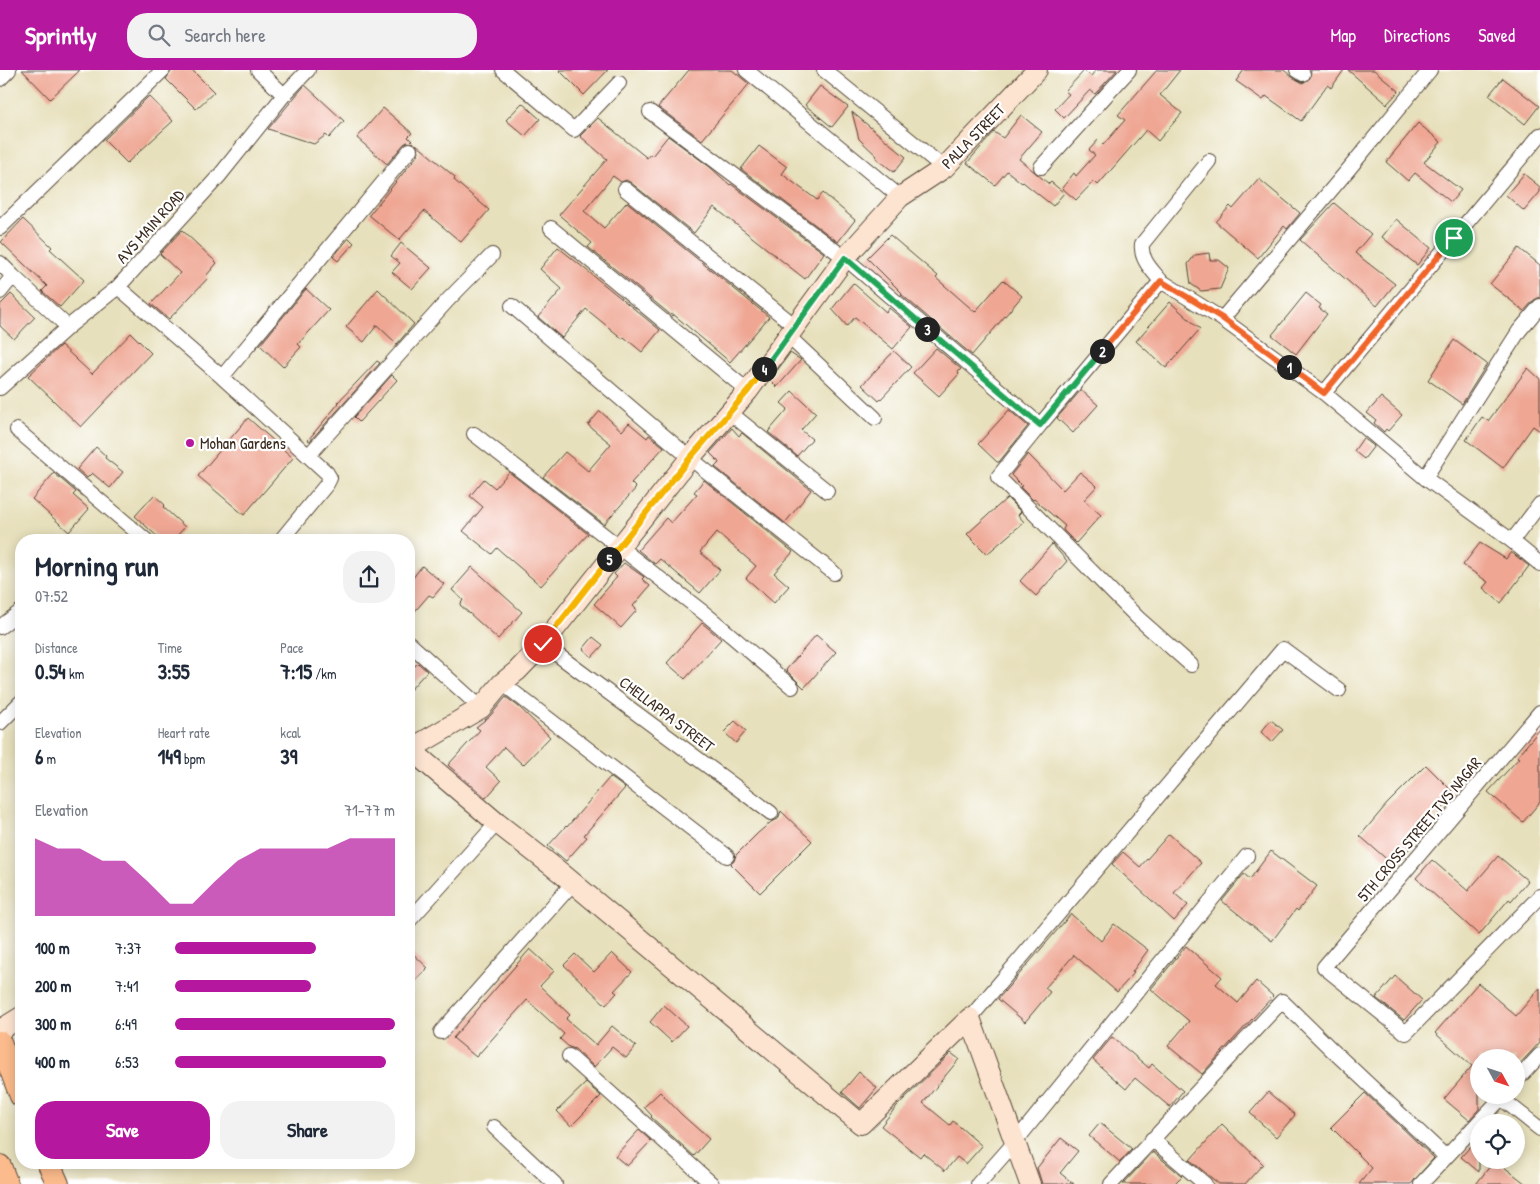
<!DOCTYPE html>
<html lang="en">
<head>
<meta charset="utf-8">
<style>
  body { margin:0; font-family:"Patrick Hand",sans-serif; background:#f2f2f3; color:#1f2937; height:100vh; display:flex; flex-direction:column; font-size:19px; white-space:nowrap }
  * { box-sizing:border-box; margin:0 }
  p { font-size:16px; color:#747a83 }
  .icon { flex:none; width:28px; height:28px; fill:none; stroke:currentColor; stroke-width:2; stroke-linecap:round; stroke-linejoin:round }
  .map { position:relative; flex:1; overflow:hidden }
  .panel { position:absolute; left:15px; top:464px; width:400px; height:635px; display:flex; flex-direction:column; background:#fff; border-radius:20px; box-shadow:0 2px 12px #0003 }
  .panel>* { flex:none }
  .needle { width:32px; rotate:130deg }
  .tools { position:absolute; left:1470px; top:979px; display:grid; gap:10px }
  .tools a { display:grid; place-items:center; width:55px; height:55px; border-radius:50%; background:#fff; box-shadow:0 2px 12px #0003; font-size:25px }
  .pin { position:absolute; display:grid; place-items:center; width:42px; height:42px; color:#fff; margin:-21px; border:2px solid #fff; border-radius:50%; box-shadow:0 1px 5px #0007 }
  .km { position:absolute; width:25px; height:25px; margin:-12px; border-radius:50%; background:#222; color:#fff; font-size:14px; line-height:25px; text-align:center }
  .round { display:grid; place-items:center; flex:none; width:52px; height:52px; border-radius:20px; background:#f2f2f3 }
  .overview { display:flex; align-items:center; justify-content:space-between; height:85px; padding:0 20px }
  h1 { font-size:28px; font-weight:700; line-height:38px }
  .metrics { display:grid; grid-template-columns:repeat(3,1fr); gap:8px; height:85px; padding:5px 20px }
  .metrics div { display:grid; align-content:center }
  .metrics b { font-size:21px; font-weight:700 }
  .metrics small { font-size:14px; font-weight:400 }
  .metrics p { font-size:14px }
  .chart { height:140px; padding:10px 20px }
  .chart p { display:flex; justify-content:space-between }
  .chart svg { width:100%; height:90px; margin-top:5px; fill:#b5179e; opacity:.7 }
  .action { display:flex; gap:10px; margin-top:auto; padding:10px 20px }
  .action a { flex:1; height:58px; border-radius:20px; background:#b5179e; color:#fff; font-size:20px; font-weight:700; line-height:58px; text-align:center }
  .action a+a { background:#f2f2f3; color:#1f2937 }
  ul { padding:0 20px; list-style:none; font-size:16px }
  li { display:grid; grid-template-columns:80px 60px 1fr; align-items:center; height:38px }
  li i { height:12px; border-radius:6px; background:#b5179e }
  header { display:flex; align-items:center; gap:30px; box-sizing:border-box; height:70px; padding:0 25px; background:#b5179e; color:#fff }
  header strong { font-size:24px }
  nav { display:flex; gap:28px; margin-inline-start:auto; font-size:18px }
  .search { width:350px; height:45px; background:#f2f2f3; display:flex; align-items:center; gap:12px; box-sizing:border-box; padding:0 18px; border-radius:20px; color:#747a83; font-size:19px }
  .map>svg:first-child { display:block }
  .building { fill:#efa794 }
  .lines { fill:none; stroke-linecap:round; stroke-linejoin:round }
  .street-casing { stroke:#554536; stroke-width:16 }
  .secondary-casing { stroke:#554536; stroke-width:22 }
  .primary-casing { stroke:#554536; stroke-width:24 }
  .street { stroke:#fff; stroke-width:14 }
  .secondary { stroke:#fde4d1; stroke-width:20 }
  .primary { stroke:#fbbb8c; stroke-width:22 }
  .split-1-casing { stroke:#fff; stroke-width:10 }
  .split-2-casing { stroke:#fff; stroke-width:10 }
  .split-3-casing { stroke:#fff; stroke-width:10 }
  .split-4-casing { stroke:#fff; stroke-width:10 }
  .split-5-casing { stroke:#fff; stroke-width:10 }
  .split-6-casing { stroke:#fff; stroke-width:10 }
  .split-1 { stroke:#f0652b; stroke-width:6 }
  .split-2 { stroke:#f0652b; stroke-width:6 }
  .split-3 { stroke:#22a559; stroke-width:6 }
  .split-4 { stroke:#22a559; stroke-width:6 }
  .split-5 { stroke:#f5b400; stroke-width:6 }
  .split-6 { stroke:#f5b400; stroke-width:6 }
  .poi-dot { fill:#b5179e; stroke:#fff; stroke-width:2 }
  .labels { text-anchor:middle; stroke-width:4.5; stroke-linejoin:round; paint-order:stroke }
  .street-label { font-size:16px; fill:#3b2a1e; stroke:#fff }
  .poi-label { font-size:16px; fill:#3b2a1e; stroke:#fff; text-anchor:start }
</style>
</head>
<body>
<header>
<strong>Sprintly</strong>
<div class="search"><svg class="icon" aria-label="search" viewBox="0 0 24 24"><circle cx="10" cy="10" r="6"/><path d="M15 15l6 6"/></svg>Search here</div>
<nav><a>Map</a><a>Directions</a><a>Saved</a></nav>
</header>
<div class="map">
<svg width="1540" height="1114" viewBox="0 0 1540 1114">
  <rect width="100%" height="100%" fill="#fff"/>
  <filter id="ink" filterUnits="userSpaceOnUse"><feTurbulence type="fractalNoise" baseFrequency=".02" numOctaves="2"/><feDisplacementMap in="SourceGraphic" scale="10" xChannelSelector="R" yChannelSelector="G"/><feConvolveMatrix kernelMatrix="1 2 1 2 8 2 1 2 1" color-interpolation-filters="sRGB"/></filter>
  <filter id="wash" filterUnits="userSpaceOnUse"><feTurbulence type="fractalNoise" baseFrequency=".0096" numOctaves="4" result="noise"/><feDisplacementMap in="SourceGraphic" scale="20" xChannelSelector="R" yChannelSelector="G"/><feGaussianBlur stdDeviation="1.12" result="paint"/><feColorMatrix in="noise" values="0 0 0 0 0 0 0 0 0 0 0 0 0 0 0 0 0 1.4 0 .05"/><feComposite in="paint" operator="in"/></filter>
  <g filter="url(#wash)">
    <rect width="100%" height="100%" fill="#e7e0bc"/>
    <g id="blocks">
      <!-- building -->
      <path class="building" d="M 22,0 L 80,0 L 50,29 Z
        M 172,0 L 192,0 L 214,22 L 196,39 L 166,9 Z
        M 559,0 L 608,0 L 584,25 Z
        M 689,0 L 732,0 L 749,14 L 702,70 L 658,37 Z
        M 1096,0 L 1117,0 L 1095,24 L 1090,20 L 1064,48 L 1055,39 L 1069,24 L 1065,21 L 1084,1 L 1091,6 Z
        M 1157,0 L 1180,0 L 1160,25 L 1182,43 L 1158,71 L 1146,60 L 1098,115 L 1094,111 L 1076,130 L 1062,118 L 1074,103 L 1076,106 L 1095,85 L 1089,80 L 1098,70 L 1103,75 L 1125,50 L 1118,45 Z
        M 1244,0 L 1284,0 L 1292,7 L 1303,13 L 1310,8 L 1311,0 L 1344,0 L 1331,18 L 1327,15 L 1301,51 L 1266,26 L 1263,30 L 1236,11 Z
        M 1348,0 L 1374,0 L 1399,21 L 1387,34 Z
        M 1503,8 L 1539,36 L 1525,54 L 1489,25 Z
        M 305,15 L 344,51 L 329,68 L 326,65 L 314,74 L 268,59 Z
        M 820,16 L 848,37 L 832,57 L 805,35 Z
        M 149,26 L 173,51 L 127,93 L 104,70 Z
        M 522,33 L 540,49 L 525,66 L 506,50 Z
        M 383,38 L 412,63 L 408,67 L 414,73 L 407,72 L 404,74 L 387,94 L 357,68 Z
        M 852,42 L 906,87 L 894,102 L 876,88 L 877,86 L 859,69 Z
        M 1021,45 L 1042,62 L 1019,89 L 1049,114 L 1051,112 L 1064,123 L 1053,136 L 1023,112 L 1022,113 L 1007,101 L 995,115 L 967,93 L 994,62 L 1003,68 Z
        M 598,48 L 647,88 L 650,84 L 652,86 L 668,66 L 710,97 L 730,115 L 731,114 L 824,183 L 805,209 L 714,137 L 694,163 L 630,112 L 626,110 L 621,112 L 613,106 L 584,141 L 604,158 L 627,132 L 769,247 L 730,292 L 673,244 L 672,246 L 588,177 L 592,173 L 559,145 L 607,89 L 580,66 Z
        M 1418,53 L 1441,72 L 1424,92 L 1461,120 L 1451,132 L 1415,103 L 1408,111 L 1386,92 Z
        M 416,74 L 455,107 L 454,110 L 489,140 L 461,172 L 424,141 L 399,170 L 369,145 L 417,86 L 419,81 Z
        M 759,76 L 787,97 L 782,104 L 817,130 L 823,123 L 855,150 L 838,172 L 741,99 Z
        M 1524,104 L 1540,117 L 1540,122 L 1524,141 L 1506,125 Z
        M 1259,109 L 1300,143 L 1287,159 L 1284,156 L 1258,188 L 1216,152 L 1230,136 L 1233,139 Z
        M 1334,133 L 1371,164 L 1355,183 L 1395,214 L 1377,236 L 1300,170 Z
        M 23,149 L 52,177 L 50,179 L 84,210 L 60,237 L 42,221 L 47,216 L 1,172 Z
        M 1396,149 L 1431,178 L 1417,195 L 1382,167 Z
        M 182,160 L 217,193 L 206,206 L 208,208 L 169,249 L 151,234 L 180,203 L 160,184 Z
        M 890,165 L 938,206 L 936,208 L 975,242 L 1003,210 L 1022,226 L 972,285 L 901,224 L 902,223 L 867,188 Z
        M 349,168 L 354,173 L 338,191 L 333,187 Z
        M 401,173 L 431,198 L 412,219 L 392,202 L 400,193 L 391,186 Z
        M 558,177 L 660,260 L 642,282 L 624,267 L 623,269 L 586,239 L 562,268 L 538,247 L 562,219 L 540,199 Z
        M 1519,178 L 1540,195 L 1540,227 L 1534,230 L 1524,241 L 1490,214 Z
        M 1209,183 L 1210,190 L 1219,190 L 1229,198 L 1220,219 L 1201,221 L 1191,214 L 1188,194 L 1195,185 Z
        M 853,213 L 886,242 L 889,238 L 912,257 L 893,279 L 855,247 L 847,256 L 832,239 Z
        M 306,219 L 329,240 L 298,274 L 301,277 L 283,297 L 260,275 Z
        M 378,219 L 414,254 L 397,274 L 377,255 L 364,272 L 346,257 Z
        M 1306,223 L 1321,235 L 1319,238 L 1327,244 L 1296,284 L 1272,265 Z
        M 11,224 L 35,247 L 14,269 L 0,256 L 0,235 Z
        M 1170,232 L 1200,259 L 1166,298 L 1136,271 Z
        M 131,263 L 151,283 L 81,357 L 28,306 L 61,275 L 92,304 Z
        M 1454,270 L 1487,294 L 1462,334 L 1428,310 Z
        M 936,278 L 961,299 L 958,302 L 959,304 L 939,326 L 913,303 Z
        M 894,281 L 911,297 L 879,331 L 862,315 Z
        M 790,283 L 801,290 L 777,317 L 770,310 Z
        M 377,291 L 380,293 L 310,371 L 308,370 L 339,333 L 338,332 Z
        M 1528,298 L 1540,309 L 1540,361 L 1533,356 L 1503,398 L 1466,370 L 1482,347 L 1488,351 Z
        M 392,305 L 397,310 L 359,352 L 354,347 Z
        M 1081,320 L 1098,335 L 1073,363 L 1057,348 Z
        M 792,321 L 816,343 L 801,360 L 812,369 L 797,386 L 768,362 L 788,339 L 781,333 Z
        M 1381,327 L 1402,345 L 1388,361 L 1386,359 L 1384,362 L 1374,353 L 1376,350 L 1367,343 Z
        M 1009,340 L 1028,356 L 999,392 L 997,392 L 978,374 Z
        M 600,341 L 622,361 L 629,353 L 647,368 L 649,365 L 664,377 L 631,413 L 636,418 L 604,454 L 543,407 L 565,382 L 588,401 L 611,374 L 588,355 Z
        M 248,348 L 293,388 L 244,445 L 198,406 Z
        M 732,358 L 739,366 L 742,363 L 811,420 L 785,453 L 715,397 L 719,393 L 718,391 L 710,383 Z
        M 1363,368 L 1374,376 L 1364,389 L 1354,381 Z
        M 96,377 L 106,386 L 105,388 L 123,402 L 110,418 L 92,403 L 87,408 L 77,399 Z
        M 1028,384 L 1063,420 L 1080,402 L 1097,416 L 1084,430 L 1101,445 L 1076,473 L 1064,461 L 1063,459 L 1065,456 L 1034,429 L 1033,430 L 1020,417 L 1022,416 L 1011,405 Z
        M 509,402 L 588,464 L 541,516 L 497,478 L 492,484 L 463,461 L 483,437 L 470,426 L 484,409 L 495,418 Z
        M 54,403 L 76,422 L 73,425 L 89,439 L 69,462 L 32,429 Z
        M 704,410 L 793,482 L 774,503 L 789,516 L 774,533 L 746,508 L 756,496 L 717,462 L 700,482 L 720,500 L 700,523 L 660,489 L 655,494 L 638,480 L 666,448 L 671,453 L 697,424 L 694,422 Z
        M 154,425 L 165,435 L 163,437 L 185,457 L 173,470 L 161,470 L 135,446 Z
        M 1007,428 L 1021,442 L 1018,445 L 1024,452 L 987,484 L 967,464 Z
        M 1480,473 L 1506,489 L 1511,482 L 1529,496 L 1501,533 L 1483,518 L 1488,512 L 1463,495 Z
        M 1052,474 L 1067,491 L 1036,526 L 1020,511 Z
        M 624,493 L 644,507 L 642,509 L 650,516 L 633,536 L 637,540 L 621,558 L 594,534 L 617,507 L 614,504 Z
        M 422,496 L 444,514 L 433,527 L 429,525 L 409,548 L 409,513 Z
        M 472,497 L 522,542 L 498,569 L 460,535 L 463,530 L 452,520 Z
        M 702,553 L 721,569 L 685,609 L 667,593 Z
        M 816,565 L 836,582 L 804,618 L 786,600 Z
        M 593,567 L 603,575 L 592,587 L 583,579 Z
        M 409,590 L 415,596 L 418,593 L 427,601 L 409,621 Z
        M 506,627 L 519,637 L 550,667 L 523,695 L 504,677 L 486,697 L 501,711 L 486,728 L 448,695 L 480,660 L 476,657 L 490,646 Z
        M 1271,650 L 1283,660 L 1272,672 L 1261,662 Z
        M 735,651 L 746,661 L 736,673 L 724,662 Z
        M 1540,659 L 1540,732 L 1523,752 L 1488,722 L 1519,688 L 1517,687 Z
        M 1426,695 L 1455,724 L 1391,800 L 1391,793 L 1360,766 L 1387,734 Z
        M 610,707 L 625,718 L 584,765 L 587,767 L 566,791 L 548,776 L 566,756 L 567,757 Z
        M 781,741 L 812,771 L 760,823 L 731,794 L 734,791 L 736,785 L 758,763 L 771,752 L 778,749 Z
        M 1169,764 L 1201,793 L 1174,823 L 1188,835 L 1174,851 L 1112,794 L 1123,782 L 1140,797 Z
        M 1271,781 L 1317,816 L 1298,841 L 1296,839 L 1272,871 L 1222,831 L 1244,804 L 1250,809 Z
        M 1498,786 L 1528,811 L 1511,831 L 1509,829 L 1479,865 L 1416,808 L 1432,790 L 1468,821 Z
        M 1071,844 L 1101,871 L 1114,854 L 1148,880 L 1132,902 L 1134,903 L 1117,922 L 1074,885 L 1045,918 L 1050,922 L 1025,952 L 998,929 Z
        M 1186,876 L 1222,907 L 1216,914 L 1238,933 L 1256,911 L 1273,926 L 1202,1004 L 1168,976 L 1189,951 L 1151,919 Z
        M 530,879 L 554,901 L 540,916 L 570,945 L 566,949 L 596,975 L 612,956 L 636,976 L 626,988 L 612,977 L 594,997 L 575,979 L 569,977 L 560,969 L 564,964 L 527,930 L 476,987 L 453,968 Z
        M 409,880 L 428,898 L 409,918 Z
        M 612,883 L 632,902 L 614,921 L 617,923 L 606,935 L 564,895 L 575,884 L 594,902 Z
        M 1395,906 L 1422,930 L 1404,950 L 1376,928 Z
        M 1478,913 L 1516,946 L 1540,918 L 1540,972 L 1516,998 L 1516,988 L 1479,988 L 1479,1039 L 1469,1050 L 1444,1029 L 1472,996 L 1435,963 Z
        M 664,935 L 687,956 L 672,972 L 650,952 Z
        M 1112,967 L 1149,998 L 1152,994 L 1183,1021 L 1170,1037 L 1135,1008 L 1126,1019 L 1093,990 Z
        M 951,983 L 959,989 L 923,1033 L 950,1055 L 953,1051 L 982,1076 L 966,1094 L 957,1087 L 945,1101 L 923,1083 L 920,1087 L 881,1056 L 896,1037 Z
        M 859,1002 L 877,1018 L 860,1038 L 842,1022 Z
        M 586,1013 L 601,1026 L 571,1056 L 557,1041 Z
        M 660,1022 L 681,1044 L 709,1069 L 694,1086 L 651,1047 L 652,1046 L 644,1037 Z
        M 1268,1022 L 1295,1045 L 1276,1067 L 1250,1043 Z
        M 1365,1023 L 1434,1088 L 1411,1114 L 1359,1114 L 1372,1098 L 1331,1057 Z
        M 1100,1053 L 1132,1079 L 1120,1092 L 1089,1066 Z
        M 1222,1054 L 1263,1094 L 1245,1114 L 1219,1114 L 1190,1090 Z
        M 639,1060 L 651,1071 L 627,1096 L 615,1086 Z
        M 1479,1067 L 1479,1102 L 1461,1087 Z
        M 1061,1068 L 1078,1081 L 1060,1103 L 1074,1114 L 1042,1114 L 1037,1098 Z
        M 1153,1082 L 1182,1106 L 1174,1114 L 1123,1114 Z
        M 1495,1090 L 1526,1114 L 1476,1114 Z"/>
    </g>
  </g>
  <g filter="url(#ink)">
    <use href="#blocks" fill-opacity="0" stroke="#554536" stroke-width="1"/>
    <g class="lines">
      <!-- street casing -->
      <g class="street-casing">
        <path id="street" d="M 258,0 L 284,25
          M 503,0 L 574,60 L 619,13
          M 746,0 L 900,127
          M 824,0 L 944,98
          M 1297,0 L 1303,4
          M 0,9 L 9,0
          M 650,42 L 845,188 L 1040,355 L 1161,211 L 1222,249 L 1324,323 L 1425,408 L 1512,471 L 1540,494
          M 1041,97 L 1129,0
          M 625,119 L 795,256
          M 0,158 L 163,0
          M 551,158 L 748,321
          M 0,193 L 13,206 L 0,222
          M 13,206 L 68,257
          M 1161,211 C 1152,200 1140,189 1142,174 L 1209,91
          M 118,217 L 222,307 L 327,403 L 330,408 L 327,414 L 281,470
          M 512,236 L 690,388 L 834,503
          M 1222,249 L 1348,100 L 1430,0
          M 788,266 L 875,348
          M 222,307 L 410,80
          M 0,318 L 68,257 L 118,217 L 220,105 L 284,25 L 308,0
          M 1324,323 L 1540,65
          M 729,342 L 827,421
          M 1040,355 L 998,407 L 1138,548 L 1191,595
          M 17,360 L 146,470
          M 474,364 L 708,546 L 792,617
          M 308,386 L 447,231 L 492,185
          M 1425,408 L 1519,261 L 1540,236
          M 1512,471 L 1540,434
          M 0,557 L 21,541
          M 409,573 L 481,638
          M 543,574 L 771,743
          M 502,613 L 727,786
          M 1540,642 L 1324,897 L 1406,963 L 1540,826
          M 0,653 L 21,632
          M 409,851 L 497,753
          M 970,948 L 1283,579 L 1339,620
          M 441,962 L 573,813
          M 569,986 L 712,1114
          M 1516,1011 L 1540,985
          M 1501,1028 L 1540,1059
          M 494,1057 L 555,1114
          M 1152,1069 L 1205,1114
          M 978,1114 L 1015,1072 L 1247,786
          M 1111,1114 L 1282,931 L 1331,979 L 1446,1087
          M 1421,1114 L 1504,1025"/>
      </g>
      <!-- secondary casing -->
      <g class="secondary-casing">
        <path id="secondary" d="M 410,679 L 497,753 L 560,802 L 861,1054 L 970,948 L 1030,1114
          M 409,680 L 481,638 L 502,613 L 517,601 L 543,574 L 690,388 L 748,321 L 845,188 L 900,127 L 944,98 L 1037,0
          M 0,960 L 21,947"/>
      </g>
      <!-- primary casing -->
      <g class="primary-casing">
        <path id="primary" d="M 0,972 L 21,1026
          M 48,1092 L 58,1114
          M 0,1096 L 7,1114"/>
      </g>
      <!-- street -->
      <use href="#street" class="street"/>
      <!-- secondary -->
      <use href="#secondary" class="secondary"/>
      <!-- primary -->
      <use href="#primary" class="primary"/>
    </g>
  </g>
  <g class="lines" filter="url(#ink)">
    <!-- split-1 casing -->
    <g class="split-1-casing">
      <path id="split-1" d="M 1289,297 L 1324,323 L 1454,168"/>
    </g>
    <!-- split-2 casing -->
    <g class="split-2-casing">
      <path id="split-2" d="M 1102,281 L 1161,211 L 1222,248 L 1289,297"/>
    </g>
    <!-- split-3 casing -->
    <g class="split-3-casing">
      <path id="split-3" d="M 927,259 L 1040,355 L 1102,281"/>
    </g>
    <!-- split-4 casing -->
    <g class="split-4-casing">
      <path id="split-4" d="M 764,299 L 845,188 L 927,259"/>
    </g>
    <!-- split-5 casing -->
    <g class="split-5-casing">
      <path id="split-5" d="M 609,489 L 690,388 L 748,321 L 764,299"/>
    </g>
    <!-- split-6 casing -->
    <g class="split-6-casing">
      <path id="split-6" d="M 543,574 L 609,489"/>
    </g>
    <!-- split-1 -->
    <use href="#split-1" class="split-1"/>
    <!-- split-2 -->
    <use href="#split-2" class="split-2"/>
    <!-- split-3 -->
    <use href="#split-3" class="split-3"/>
    <!-- split-4 -->
    <use href="#split-4" class="split-4"/>
    <!-- split-5 -->
    <use href="#split-5" class="split-5"/>
    <!-- split-6 -->
    <use href="#split-6" class="split-6"/>
  </g>
  <!-- markers -->
  <circle class="poi-dot" cx="190" cy="373" r="5"/>
  <g class="labels">
    <!-- street labels -->
    <g class="street-label">
      <text transform="translate(973 66) rotate(-46)" y="6">PALLA STREET</text>
      <text transform="translate(150 156) rotate(-48)" y="6">AVS MAIN ROAD</text>
      <text transform="translate(667 644) rotate(37)" y="6">CHELLAPPA STREET</text>
      <text transform="translate(1419 759) rotate(-50)" y="6">5TH CROSS STREET,TVS NAGAR</text>
    </g>
    <!-- poi labels -->
    <g class="poi-label">
      <text x="200" y="379">Mohan Gardens</text>
    </g>
  </g>
</svg>
<div class="tools">
<a><svg class="needle" viewBox="-14 -14 28 28"><path d="M0-13l5 13h-10z" fill="#e53935"/><path d="M0 13l5-13h-10z" fill="#747a83"/></svg></a>
<a><svg class="icon" aria-label="locate" viewBox="0 0 24 24"><circle cx="12" cy="12" r="6"/><path d="M12 2v4M12 18v4M2 12h4M18 12h4"/></svg></a>
</div>
<div class="pin" style="left:1454px;top:168px;background:#1e9e55"><svg class="icon" aria-label="arrive" viewBox="0 0 24 24"><path d="M6 21V4h12l-3 4 3 4H6"/></svg></div>
<div class="pin" style="left:543px;top:574px;background:#d93025"><svg class="icon" aria-label="check" viewBox="0 0 24 24"><path d="M5 12l5 5 9-10"/></svg></div>
<b class="km" style="left:1289px;top:297px">1</b>
<b class="km" style="left:1102px;top:281px">2</b>
<b class="km" style="left:927px;top:259px">3</b>
<b class="km" style="left:764px;top:299px">4</b>
<b class="km" style="left:609px;top:489px">5</b>
<section class="panel">
<div class="overview"><div><h1>Morning run</h1><p>07:52</p></div><a class="round"><svg class="icon" aria-label="share" viewBox="0 0 24 24"><path d="M12 15V3M7 8l5-5 5 5M5 13v7h14v-7"/></svg></a></div>
<div class="metrics">
<div><p>Distance</p><b>0.54<small> km</small></b></div>
<div><p>Time</p><b>3:55</b></div>
<div><p>Pace</p><b>7:15<small> /km</small></b></div>
</div>
<div class="metrics">
<div><p>Elevation</p><b>6<small> m</small></b></div>
<div><p>Heart rate</p><b>149<small> bpm</small></b></div>
<div><p>kcal</p><b>39</b></div>
</div>
<div class="chart"><p><span>Elevation</span>71–77 m</p>
<svg viewBox="0 0 160 44" preserveAspectRatio="none"><path d="M0 44V6L10 11L20 11L30 17L40 17L50 27L60 38L70 38L80 27L90 17L100 11L110 11L120 11L130 11L140 6L150 6L160 6V44z"/></svg>
</div>
<ul>
<li><b>100 m</b>7:37<i style="width:64%"></i></li>
<li><b>200 m</b>7:41<i style="width:62%"></i></li>
<li><b>300 m</b>6:49<i style="width:100%"></i></li>
<li><b>400 m</b>6:53<i style="width:96%"></i></li>
</ul>
<div class="action"><a>Save</a><a>Share</a></div>
</section>
</div>
</body>
</html>
